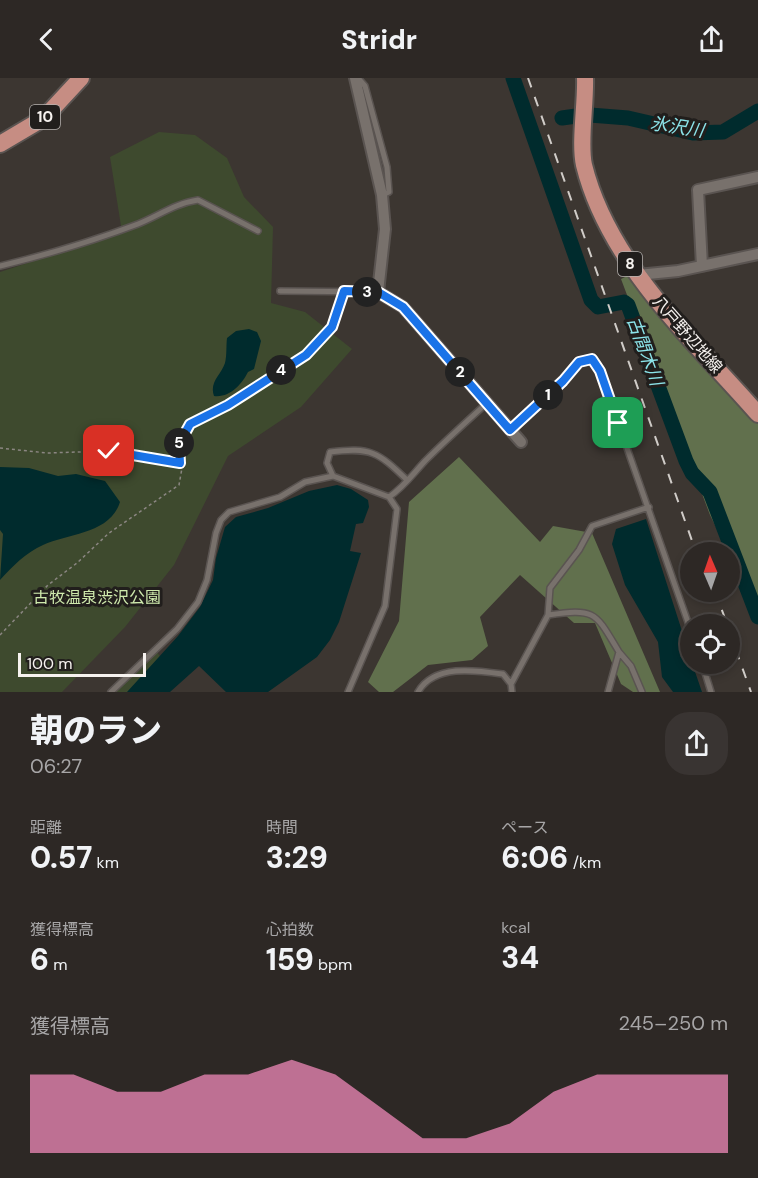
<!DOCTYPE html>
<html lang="ja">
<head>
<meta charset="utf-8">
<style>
  body { margin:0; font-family:"DM Sans","Noto Sans JP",sans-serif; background:#393432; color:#f1f3f6; height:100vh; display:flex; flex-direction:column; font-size:22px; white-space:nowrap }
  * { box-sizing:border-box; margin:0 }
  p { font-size:20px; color:#a7a6a7 }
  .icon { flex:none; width:33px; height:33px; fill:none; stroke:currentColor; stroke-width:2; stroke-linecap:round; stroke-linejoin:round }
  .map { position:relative; height:614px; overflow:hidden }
  .side { display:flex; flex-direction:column; background:#2d2825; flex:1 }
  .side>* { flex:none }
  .needle { width:39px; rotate:358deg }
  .tools { position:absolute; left:680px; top:464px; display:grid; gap:12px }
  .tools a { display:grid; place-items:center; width:60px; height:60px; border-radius:50%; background:#2d2825; box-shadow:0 3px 9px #0003,0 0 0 2px #484442; font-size:30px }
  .scale { position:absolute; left:18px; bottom:15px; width:128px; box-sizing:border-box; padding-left:6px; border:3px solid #f6f2ef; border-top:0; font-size:16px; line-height:21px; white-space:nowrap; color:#f6f2ef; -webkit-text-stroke:4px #211e1c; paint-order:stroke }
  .pin { position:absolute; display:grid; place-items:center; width:51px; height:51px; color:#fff; margin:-26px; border-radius:12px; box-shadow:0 3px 9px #0006 }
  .km { position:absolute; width:30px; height:30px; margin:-15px; border-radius:50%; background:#222; color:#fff; font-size:16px; line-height:30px; text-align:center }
  .round { display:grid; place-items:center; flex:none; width:63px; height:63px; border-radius:24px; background:#393432 }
  .head { display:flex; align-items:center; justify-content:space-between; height:102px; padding:0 30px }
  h1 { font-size:33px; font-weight:800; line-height:45px }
  .metrics { display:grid; grid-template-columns:repeat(3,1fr); gap:9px; height:102px; padding:6px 30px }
  .metrics div { display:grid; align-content:center }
  .metrics b { font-size:30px; font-weight:800 }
  .metrics small { font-size:16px; font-weight:400 }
  .metrics p { font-size:16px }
  .chart { height:168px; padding:12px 30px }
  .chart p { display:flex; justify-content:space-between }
  .chart svg { width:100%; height:108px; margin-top:6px; fill:#fc8fc2; opacity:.7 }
  header { display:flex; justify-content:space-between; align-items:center; height:78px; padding:0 30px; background:#2d2825; font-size:27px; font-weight:800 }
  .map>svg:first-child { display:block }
  .green { fill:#3e4a2e }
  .forest { fill:#61704d }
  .water { fill:#002b2d }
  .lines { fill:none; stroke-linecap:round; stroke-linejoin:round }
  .river { stroke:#002b2d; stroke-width:15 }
  .lane-casing { stroke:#5a5451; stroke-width:8 }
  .street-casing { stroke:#5a5451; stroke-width:14 }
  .primary-casing { stroke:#5a5451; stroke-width:20 }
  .path { stroke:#8b8682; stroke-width:1.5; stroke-dasharray:3 3; stroke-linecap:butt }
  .lane { stroke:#78716c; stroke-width:5 }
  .street { stroke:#78716c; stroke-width:10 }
  .primary { stroke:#c68d83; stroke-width:16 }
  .rail { stroke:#d0ccc8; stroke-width:2; stroke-dasharray:10 10; stroke-linecap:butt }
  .route-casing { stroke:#fff; stroke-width:12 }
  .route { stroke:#1a73e8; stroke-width:8 }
  .labels { text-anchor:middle; stroke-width:6; stroke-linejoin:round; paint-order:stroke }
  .shield { fill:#211e1c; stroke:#b6b2b0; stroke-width:1.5 }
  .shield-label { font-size:15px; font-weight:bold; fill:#f6f2ef }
  .street-label { font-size:16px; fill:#f6f2ef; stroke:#211e1c }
  .park-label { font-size:16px; fill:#cfeaad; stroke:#211e1c }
  .water-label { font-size:18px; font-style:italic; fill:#8ce4ea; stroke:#211e1c }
</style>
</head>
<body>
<header><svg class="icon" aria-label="back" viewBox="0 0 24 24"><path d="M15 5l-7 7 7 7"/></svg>Stridr<svg class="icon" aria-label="share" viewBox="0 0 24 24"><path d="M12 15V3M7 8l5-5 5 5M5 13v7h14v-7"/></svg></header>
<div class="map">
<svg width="758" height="614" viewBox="0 0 758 614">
  <rect width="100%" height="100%" fill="#3c3631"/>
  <!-- green -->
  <path class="green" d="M 159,54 L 195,57 L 227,80 L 244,119 L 273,149 L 271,225 L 305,234 L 352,271 L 301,329 L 228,378 L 174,487 L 125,549 L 62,614 L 0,614 L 0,194 L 122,154 L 110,79 Z
    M 157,574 L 178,605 L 168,614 L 116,614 Z"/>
  <!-- forest -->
  <path class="forest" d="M 631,196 L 758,344 L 758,528 L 747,512 L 710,437 L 621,201 Z
    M 459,379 L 540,464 L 553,448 L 592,455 L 660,614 L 633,614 L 621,606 L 595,545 L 574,545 L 520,497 L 480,539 L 488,568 L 472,582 L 428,587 L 393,614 L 379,614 L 368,604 L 399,543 L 409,424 Z"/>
  <!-- water -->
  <path class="water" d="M 249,251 L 257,254 L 261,263 L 254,291 L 248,294 C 242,306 230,320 214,318 C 209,304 221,297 225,285 C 227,277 226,268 227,260 L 236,253 Z
    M 0,389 L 29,390 L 58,398 L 76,396 L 105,403 L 120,424 C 110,456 69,455 43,467 C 25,475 13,488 0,502 L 3,456 L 0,452 Z
    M 337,407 L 351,411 L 368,422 L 369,429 L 363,445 L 356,446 L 350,473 L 361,475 L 339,544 L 330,562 L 317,579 L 268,614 L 226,614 L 199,588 L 170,614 L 127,614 L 178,558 L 200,529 L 213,502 L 216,480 L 225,449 L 236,439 L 268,430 L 309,413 Z
    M 646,441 L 690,578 L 690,585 L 692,585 L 702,614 L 673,614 L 662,599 L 658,564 L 625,507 L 612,466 L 616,451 Z"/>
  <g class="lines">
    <!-- river -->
    <path class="river" d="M 513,0 L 591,222 L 598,229 L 624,224 L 628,227 L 686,383 L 692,395 L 710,414 L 758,539
      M 590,37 L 628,40 L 693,55 L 723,54 L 758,33
      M 562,40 L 583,37"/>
    <!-- lane casing -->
    <g class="lane-casing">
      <path id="lane" d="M 358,0 L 365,8 L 387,89 L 389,114 L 382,117
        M 0,188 C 46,177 93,163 138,146 C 158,138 176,125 198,122 L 258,153
        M 280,213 L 378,214
        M 510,352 L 563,303 L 579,284 L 592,281 L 600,293 L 690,550
        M 180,385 L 179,366 L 190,346 L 228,327 L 306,277 L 332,249 L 344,213
        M 333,398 L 327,385 L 330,374 C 371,369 378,374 407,402
        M 389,419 C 404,409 412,397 425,383 C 445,363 466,344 487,325
        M 548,537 L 550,510 L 579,472 L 592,448 L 649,429
        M 619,574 L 631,588 L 642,614
        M 702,585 L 711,614
        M 511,606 L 548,537 C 596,530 595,534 619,574 L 608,614
        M 111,614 L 177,551 L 198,524 L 207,502 L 216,455 L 221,442 L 229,434 L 280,419 L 305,404 L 333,398 L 389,419 L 397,431 L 385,528 L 348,614
        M 418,614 C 434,586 475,592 503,596 L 511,606 L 512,614"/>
    </g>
    <!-- street casing -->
    <g class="street-casing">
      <path id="street" d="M 355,0 L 382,117 L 385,151 L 378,214 L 403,229 L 521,364
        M 702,188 L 698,112 L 758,99
        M 638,197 L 678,193 L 758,176"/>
    </g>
    <!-- primary casing -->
    <g class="primary-casing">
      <path id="primary" d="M 585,0 C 586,25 579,65 584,87 C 608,185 694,263 758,336
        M 0,66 L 44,40 L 81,0"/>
    </g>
    <!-- path -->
    <path class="path" d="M 0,370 L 47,375 L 109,373 L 172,384
      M 0,557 L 48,507 L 77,485 L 109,455 L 179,407 L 182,390"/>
    <!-- lane -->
    <use href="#lane" class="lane"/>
    <!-- street -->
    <use href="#street" class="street"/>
    <!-- primary -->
    <use href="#primary" class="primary"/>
    <!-- rail -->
    <path class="rail" d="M 528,0 L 696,474
      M 715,513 L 727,546
      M 729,553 L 751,614"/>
  </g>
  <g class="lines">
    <!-- route casing -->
    <g class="route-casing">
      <path id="route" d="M 109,373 L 180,385 L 179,366 L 190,346 L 228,327 L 306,277 L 332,249 L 344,213 L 378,214 L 403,229 L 510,352 L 563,303 L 579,284 L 592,281 L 600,293 L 618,345"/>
    </g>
    <!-- route -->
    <use href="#route" class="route"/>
  </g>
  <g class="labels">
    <!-- shield labels -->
    <g class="shield">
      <rect x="30" y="27" width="30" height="24" rx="4.5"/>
      <rect x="618" y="174" width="24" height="24" rx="4.5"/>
    </g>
    <g class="shield-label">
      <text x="45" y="44">10</text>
      <text x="630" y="191">8</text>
    </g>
    <!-- street labels -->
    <g class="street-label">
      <text transform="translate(688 256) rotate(49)" y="6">八戸野辺地線</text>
    </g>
    <!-- park labels -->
    <g class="park-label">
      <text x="97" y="525">古牧温泉渋沢公園</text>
    </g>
    <!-- water labels -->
    <g class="water-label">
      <text transform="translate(677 49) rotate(9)" y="6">氷沢川</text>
      <text transform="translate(645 273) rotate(70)" y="6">古間木川</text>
    </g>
  </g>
</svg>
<div class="tools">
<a><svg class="needle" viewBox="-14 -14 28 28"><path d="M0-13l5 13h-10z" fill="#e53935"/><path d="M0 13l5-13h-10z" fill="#a7a6a7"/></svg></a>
<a><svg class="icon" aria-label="locate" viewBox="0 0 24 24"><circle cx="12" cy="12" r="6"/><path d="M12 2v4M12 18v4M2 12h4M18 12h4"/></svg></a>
</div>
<div class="scale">100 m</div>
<div class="pin" style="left:618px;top:345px;background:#1e9e55"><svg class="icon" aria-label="arrive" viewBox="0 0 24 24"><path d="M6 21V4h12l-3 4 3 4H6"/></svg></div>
<div class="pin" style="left:109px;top:373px;background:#d93025"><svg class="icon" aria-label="check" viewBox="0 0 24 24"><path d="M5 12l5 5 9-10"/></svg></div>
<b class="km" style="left:548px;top:317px">1</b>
<b class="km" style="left:460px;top:294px">2</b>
<b class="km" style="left:367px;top:214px">3</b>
<b class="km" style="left:281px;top:292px">4</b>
<b class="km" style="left:179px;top:365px">5</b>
</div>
<section class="side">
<div class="head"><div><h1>朝のラン</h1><p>06:27</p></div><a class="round"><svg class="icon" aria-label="share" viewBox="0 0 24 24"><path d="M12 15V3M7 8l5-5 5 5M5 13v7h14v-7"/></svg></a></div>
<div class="metrics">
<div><p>距離</p><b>0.57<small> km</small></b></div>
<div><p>時間</p><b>3:29</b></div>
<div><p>ペース</p><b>6:06<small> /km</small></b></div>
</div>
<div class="metrics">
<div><p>獲得標高</p><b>6<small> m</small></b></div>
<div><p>心拍数</p><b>159<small> bpm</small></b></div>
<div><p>kcal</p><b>34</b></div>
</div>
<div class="chart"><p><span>獲得標高</span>245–250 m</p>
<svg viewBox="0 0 160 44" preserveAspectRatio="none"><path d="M0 44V12L10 12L20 19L30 19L40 12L50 12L60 6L70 12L80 25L90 38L100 38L110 32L120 19L130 12L140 12L150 12L160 12V44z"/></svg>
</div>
</section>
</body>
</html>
